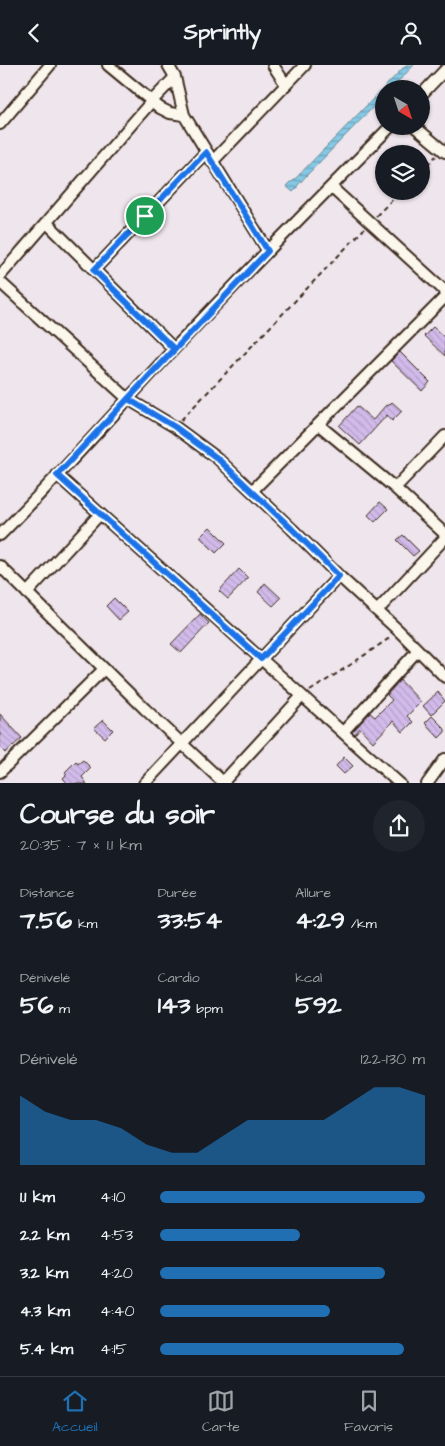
<!DOCTYPE html>
<html lang="fr">
<head>
<meta charset="utf-8">
<style>
  body { margin:0; font-family:"Architects Daughter",sans-serif; background:#20242c; color:#f1f3f6; height:100vh; display:flex; flex-direction:column; font-size:19px; white-space:nowrap }
  * { box-sizing:border-box; margin:0 }
  p { font-size:16px; color:#9ea1a6 }
  .icon { flex:none; width:28px; height:28px; fill:none; stroke:currentColor; stroke-width:2; stroke-linecap:round; stroke-linejoin:round }
  .map { position:relative; height:718px; overflow:hidden }
  .drawer { display:flex; flex-direction:column; background:#171b24; flex:1 }
  .drawer>* { flex:none }
  .needle { width:32px; rotate:141deg }
  .controls { position:absolute; left:375px; top:15px; display:grid; gap:10px }
  .controls a { display:grid; place-items:center; width:55px; height:55px; border-radius:50%; background:#171b24; box-shadow:0 1px 4px #0004; font-size:25px }
  .pin { position:absolute; display:grid; place-items:center; width:42px; height:42px; color:#fff; margin:-21px; border:2px solid #fff; border-radius:50%; box-shadow:0 1px 5px #0007 }
  .round { display:grid; place-items:center; flex:none; width:52px; height:52px; border-radius:26px; background:#20242c }
  .head { display:flex; align-items:center; justify-content:space-between; height:85px; padding:0 20px }
  h1 { font-size:28px; font-weight:700; line-height:38px }
  .metrics { display:grid; grid-template-columns:repeat(3,1fr); gap:8px; height:85px; padding:5px 20px }
  .metrics div { display:grid; align-content:center }
  .metrics b { font-size:25px; font-weight:700 }
  .metrics small { font-size:14px; font-weight:400 }
  .metrics p { font-size:14px }
  .chart { height:140px; padding:10px 20px }
  .chart p { display:flex; justify-content:space-between }
  .chart svg { width:100%; height:90px; margin-top:5px; fill:#1f6fb2; opacity:.7 }
  ul { padding:0 20px; list-style:none; font-size:16px }
  li { display:grid; grid-template-columns:80px 60px 1fr; align-items:center; height:38px }
  li i { height:12px; border-radius:6px; background:#1f6fb2 }
  header { display:flex; justify-content:space-between; align-items:center; height:65px; padding:0 20px; background:#171b24; font-size:22px; font-weight:700 }
  .menu { display:flex; justify-content:space-around; align-items:center; height:70px; border-top:1px solid #363941; background:#171b24; font-size:14px; color:#9ea1a6 }
  .menu a { display:grid; justify-items:center; gap:2px }
  .menu .active { color:#1f6fb2 }
  .map>svg:first-child { display:block }
  .water { fill:url(#water-rules); stroke:#678995 }
  .building { fill:url(#building-back-hatch); stroke:#3b2a1e }
  .lines { fill:none; stroke-linecap:round; stroke-linejoin:round }
  .minor-casing { stroke:#3b2a1e; stroke-width:14 }
  .path { stroke:#3b2a1e; stroke-width:2; stroke-dasharray:5 4; stroke-linecap:butt }
  .minor { stroke:#fbf7ec; stroke-width:10 }
  .route-casing { stroke:#fff; stroke-width:10 }
  .route { stroke:#1a73e8; stroke-width:6 }
</style>
</head>
<body>
<header><svg class="icon" aria-label="back" viewBox="0 0 24 24"><path d="M15 5l-7 7 7 7"/></svg>Sprintly<svg class="icon" aria-label="person" viewBox="0 0 24 24"><circle cx="12" cy="8" r="4"/><path d="M4 21q1-7 8-7t8 7"/></svg></header>
<div class="map">
<svg width="445" height="719" viewBox="0 0 445 719">
  <defs>
    <pattern id="water-rules" width="6" height="5" patternUnits="userSpaceOnUse" patternTransform="scale(1.25)"><rect width="6" height="5" fill="#84c9e5"/><path d="M0 2.5h6" fill="none" stroke="#6da3b9"/></pattern>
    <pattern id="building-back-hatch" width="6" height="6" patternUnits="userSpaceOnUse" patternTransform="scale(1.25)"><rect width="6" height="6" fill="#d2bbeb"/><path d="M-1 5l2 2M0 0l6 6M5-1l2 2" fill="none" stroke="#b5a1c9"/></pattern>
  </defs>
  <rect width="100%" height="100%" fill="#efe5ec"/>
  <filter id="ink" filterUnits="userSpaceOnUse"><feTurbulence type="fractalNoise" baseFrequency=".02" numOctaves="2"/><feDisplacementMap in="SourceGraphic" scale="10" xChannelSelector="R" yChannelSelector="G"/><feConvolveMatrix kernelMatrix="1 2 1 2 8 2 1 2 1" color-interpolation-filters="sRGB"/></filter>
  <g filter="url(#ink)">
    <!-- water -->
    <path class="water" d="M 406,0 L 414,0 L 391,24 L 384,24 L 384,31 L 307,110 L 297,121 L 297,123 L 293,127 L 286,121 L 290,117 L 292,117 Z"/>
    <!-- building -->
    <path class="building" d="M 433,262 L 445,273 L 445,291 L 424,271 Z
      M 400,287 L 430,317 L 422,326 L 391,296 Z
      M 392,337 L 402,346 L 392,356 L 387,350 L 360,380 L 339,361 L 357,341 L 373,355 L 386,340 L 388,341 Z
      M 380,437 L 388,444 L 375,457 L 368,450 Z
      M 210,462 L 226,478 L 216,488 L 200,472 Z
      M 403,470 L 419,486 L 413,491 L 397,475 Z
      M 239,504 L 248,513 L 228,534 L 219,526 Z
      M 265,518 L 281,533 L 273,541 L 258,527 Z
      M 114,533 L 128,547 L 119,555 L 106,541 Z
      M 200,549 L 209,558 L 181,588 L 171,579 Z
      M 400,615 L 421,637 L 407,651 L 413,657 L 403,667 L 393,656 L 373,677 L 360,663 L 355,669 L 352,667 L 370,648 L 375,652 L 392,635 L 387,630 Z
      M 438,627 L 445,636 L 431,650 L 423,641 Z
      M 0,649 L 22,673 L 5,688 L 0,683 Z
      M 432,651 L 445,664 L 445,667 L 439,673 L 425,658 Z
      M 103,655 L 113,665 L 105,673 L 94,663 Z
      M 344,692 L 353,701 L 344,709 L 336,701 Z
      M 83,695 L 91,703 L 82,712 L 87,719 L 68,719 L 63,713 L 67,709 L 65,707 L 76,696 L 78,699 Z"/>
    <g class="lines">
      <!-- minor casing -->
      <g class="minor-casing">
        <path id="minor" d="M 108,0 L 160,43 L 170,48 L 184,50 L 268,186
          M 168,0 L 175,12 L 184,50
          M 273,0 L 286,20
          M 421,30 L 445,5
          M 0,59 L 50,0
          M 414,61 L 445,87
          M 212,97 L 305,0
          M 331,122 L 445,226
          M 47,158 L 174,284
          M 94,205 L 206,87
          M 0,211 L 151,37 L 175,12
          M 0,217 L 128,334 L 175,362 L 217,393 L 292,464 L 339,511 L 399,566 L 445,612
          M 319,360 L 395,423 L 445,469
          M 57,410 L 400,719
          M 395,423 L 445,371
          M 252,426 L 445,232
          M 0,470 C 60,410 116,346 174,284 C 245,208 318,135 391,61
          M 0,501 L 145,644 L 225,719
          M 27,528 L 100,449
          M 377,546 L 445,473
          M 343,667 L 418,585
          M 0,707 L 104,604
          M 223,717 L 302,631
          M 144,719 L 339,511
          M 427,719 L 445,694"/>
      </g>
      <!-- path -->
      <path class="path" d="M 421,106 L 436,91
        M 376,151 L 401,126
        M 181,355 L 364,164
        M 310,626 L 350,600 L 391,572"/>
      <!-- minor -->
      <use href="#minor" class="minor"/>
    </g>
  </g>
  <g class="lines" filter="url(#ink)">
    <!-- route casing -->
    <g class="route-casing">
      <path id="route" d="M 145,151 L 94,205 L 174,284 L 57,410 L 261,594 L 339,511 L 292,464 L 217,393 L 175,362 L 128,334 L 268,186 L 206,87 L 145,151"/>
    </g>
    <!-- route -->
    <use href="#route" class="route"/>
  </g>
</svg>
<div class="controls">
<a><svg class="needle" viewBox="-14 -14 28 28"><path d="M0-13l5 13h-10z" fill="#e53935"/><path d="M0 13l5-13h-10z" fill="#9ea1a6"/></svg></a>
<a><svg class="icon" aria-label="layers" viewBox="0 0 24 24"><path d="M12 4l9 5-9 5-9-5zM3 14l9 5 9-5"/></svg></a>
</div>
<div class="pin" style="left:145px;top:151px;background:#1e9e55"><svg class="icon" aria-label="arrive" viewBox="0 0 24 24"><path d="M6 21V4h12l-3 4 3 4H6"/></svg></div>
</div>
<section class="drawer">
<div class="head"><div><h1>Course du soir</h1><p>20:35 · 7 × 1.1 km</p></div><a class="round"><svg class="icon" aria-label="share" viewBox="0 0 24 24"><path d="M12 15V3M7 8l5-5 5 5M5 13v7h14v-7"/></svg></a></div>
<div class="metrics">
<div><p>Distance</p><b>7.56<small> km</small></b></div>
<div><p>Durée</p><b>33:54</b></div>
<div><p>Allure</p><b>4:29<small> /km</small></b></div>
</div>
<div class="metrics">
<div><p>Dénivelé</p><b>56<small> m</small></b></div>
<div><p>Cardio</p><b>143<small> bpm</small></b></div>
<div><p>kcal</p><b>592</b></div>
</div>
<div class="chart"><p><span>Dénivelé</span>122–130 m</p>
<svg viewBox="0 0 160 44" preserveAspectRatio="none"><path d="M0 44V10L10 18L20 22L30 22L40 26L50 34L60 38L70 38L80 30L90 22L100 22L110 22L120 22L130 14L140 6L150 6L160 10V44z"/></svg>
</div>
<ul>
<li><b>1.1 km</b>4:10<i style="width:100%"></i></li>
<li><b>2.2 km</b>4:53<i style="width:53%"></i></li>
<li><b>3.2 km</b>4:20<i style="width:85%"></i></li>
<li><b>4.3 km</b>4:40<i style="width:64%"></i></li>
<li><b>5.4 km</b>4:15<i style="width:92%"></i></li>
</ul>
</section>
<nav class="menu">
<a class="active"><svg class="icon" aria-label="home" viewBox="0 0 24 24"><path d="M3 11l9-7 9 7M6 9v11h12V9"/></svg>Accueil</a>
<a><svg class="icon" aria-label="map" viewBox="0 0 24 24"><path d="M3 6l6-2 6 2 6-2v14l-6 2-6-2-6 2zM9 4v14M15 6v14"/></svg>Carte</a>
<a><svg class="icon" aria-label="saved" viewBox="0 0 24 24"><path d="M7 4h10v16l-5-4-5 4z"/></svg>Favoris</a>
</nav>
</body>
</html>
